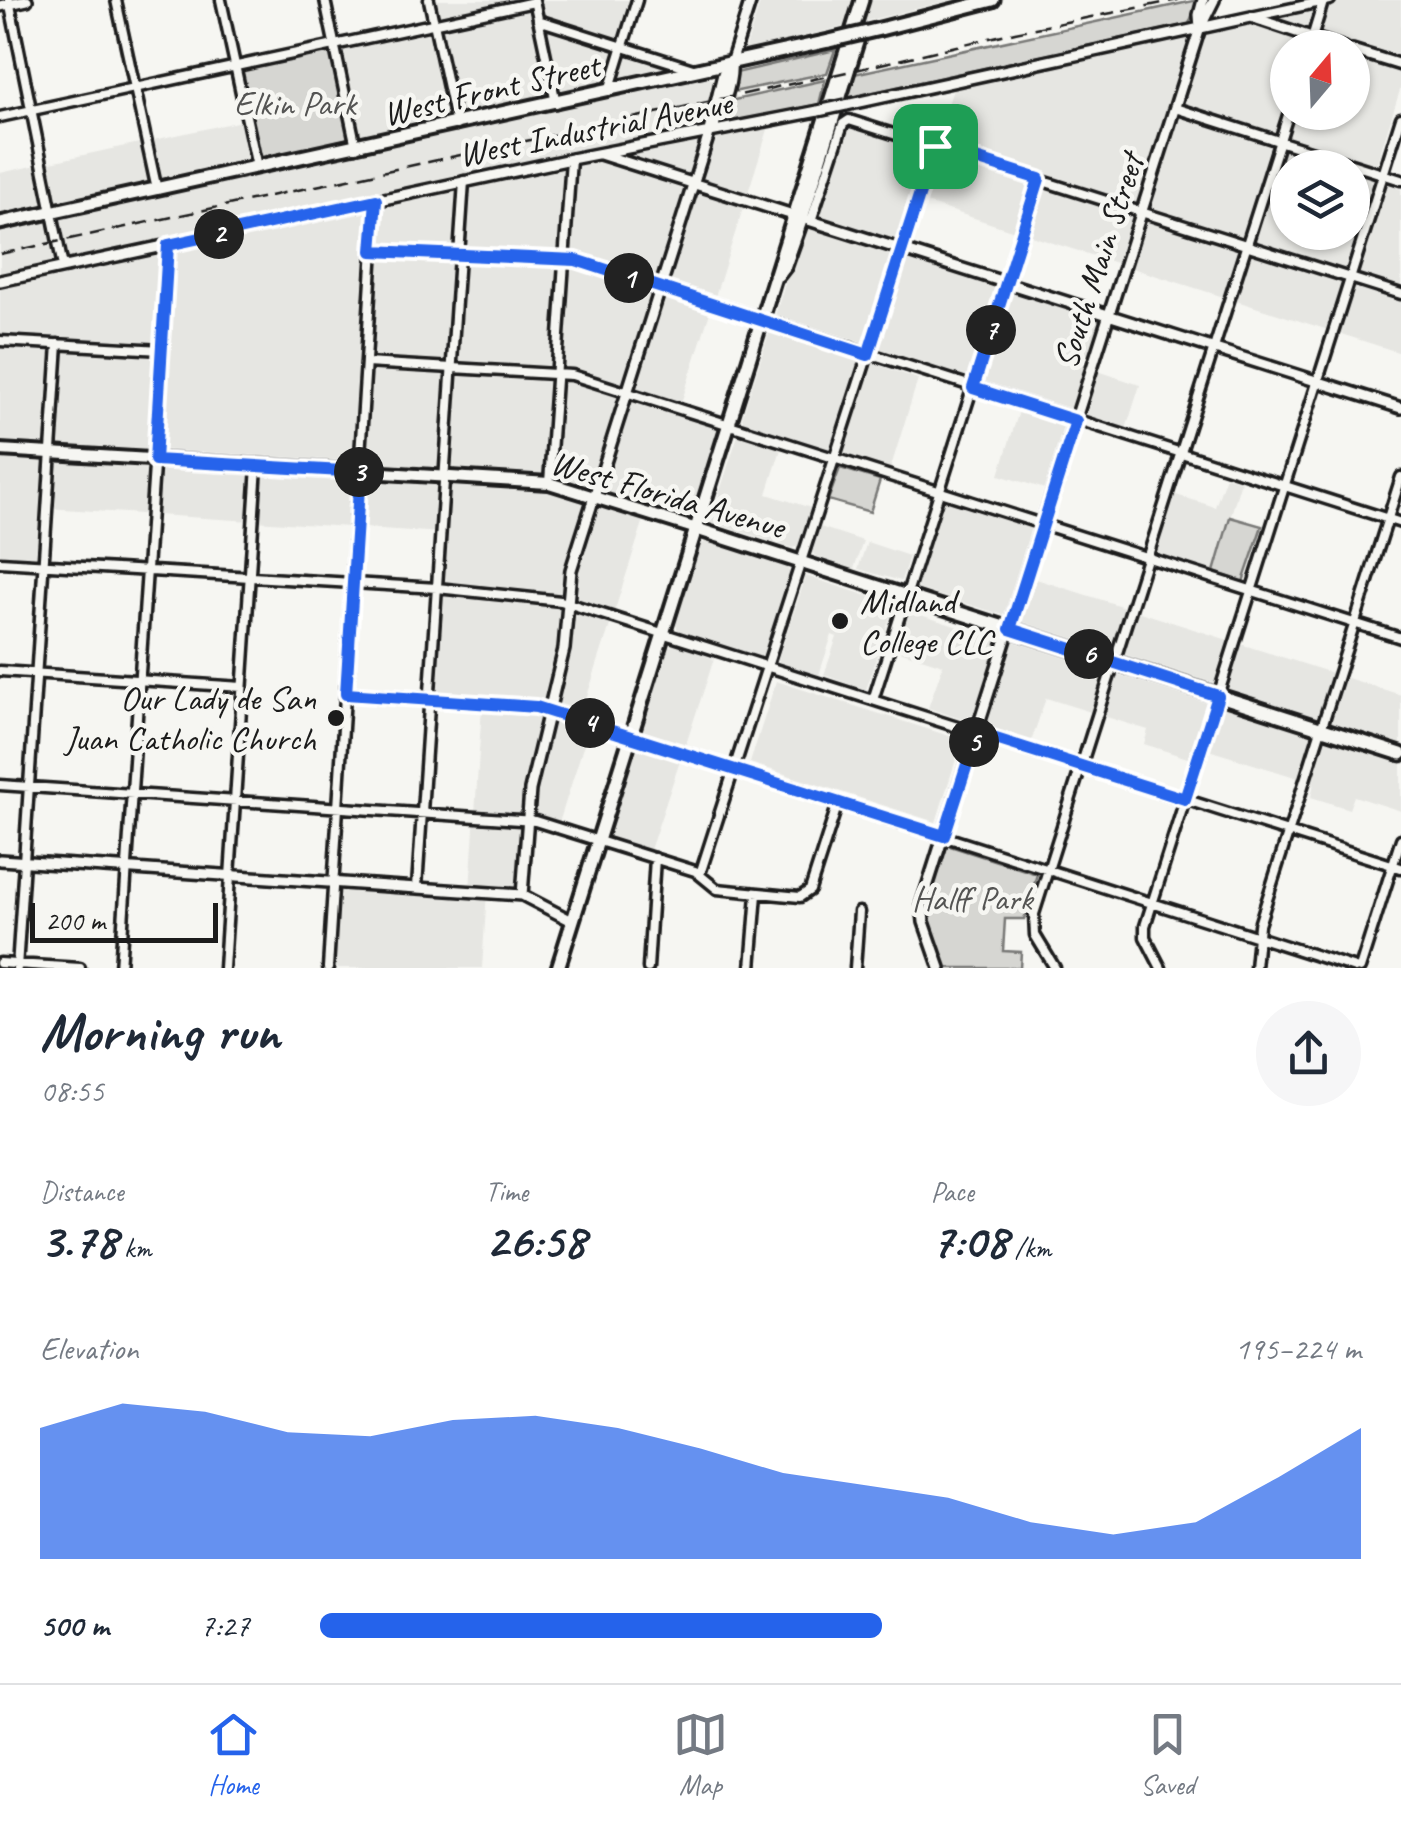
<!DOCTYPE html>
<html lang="en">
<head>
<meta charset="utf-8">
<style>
  body { margin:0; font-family:Caveat,sans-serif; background:#f6f6f7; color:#1f2937; height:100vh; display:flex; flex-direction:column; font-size:38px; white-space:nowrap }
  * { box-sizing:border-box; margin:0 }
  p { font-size:32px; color:#747a83 }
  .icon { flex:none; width:55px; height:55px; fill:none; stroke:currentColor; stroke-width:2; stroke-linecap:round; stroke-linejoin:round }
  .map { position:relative; height:968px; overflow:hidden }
  .sheet { display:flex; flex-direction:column; background:#fff; flex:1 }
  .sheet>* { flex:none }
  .needle { width:65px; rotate:19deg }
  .tools { position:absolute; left:1270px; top:30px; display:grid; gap:20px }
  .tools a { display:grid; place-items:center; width:100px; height:100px; border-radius:50%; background:#fff; box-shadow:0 2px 8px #0004; font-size:50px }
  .scale { position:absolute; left:30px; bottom:25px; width:188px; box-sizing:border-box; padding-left:10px; border:5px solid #1c1c1c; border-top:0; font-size:28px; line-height:35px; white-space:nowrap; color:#1c1c1c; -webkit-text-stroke:8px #f6f6f2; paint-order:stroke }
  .pin { position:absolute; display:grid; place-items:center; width:85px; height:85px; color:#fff; margin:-42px; border-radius:20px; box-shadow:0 5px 15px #0006 }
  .km { position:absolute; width:50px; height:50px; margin:-25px; border-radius:50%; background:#222; color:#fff; font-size:28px; line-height:50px; text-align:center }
  .round { display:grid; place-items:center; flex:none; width:105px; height:105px; border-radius:52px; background:#f6f6f7 }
  .headline { display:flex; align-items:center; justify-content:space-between; height:170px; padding:0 40px }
  h1 { font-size:55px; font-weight:700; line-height:75px }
  .figures { display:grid; grid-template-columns:repeat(3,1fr); gap:15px; height:170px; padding:10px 40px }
  .figures div { display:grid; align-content:center }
  .figures b { font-size:50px; font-weight:700 }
  .figures small { font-size:28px; font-weight:400 }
  .figures p { font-size:28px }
  .chart { height:280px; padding:20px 40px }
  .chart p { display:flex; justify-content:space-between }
  .chart svg { width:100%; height:180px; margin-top:10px; fill:#2563eb; opacity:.7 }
  ul { padding:0 40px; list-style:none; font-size:32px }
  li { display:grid; grid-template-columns:160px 120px 1fr; align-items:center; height:75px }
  li i { height:25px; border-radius:12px; background:#2563eb }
  .tab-bar { display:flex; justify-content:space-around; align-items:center; height:140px; border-top:2px solid #e0e1e3; background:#fff; font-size:28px; color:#747a83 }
  .tab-bar a { display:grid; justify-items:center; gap:5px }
  .tab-bar .active { color:#2563eb }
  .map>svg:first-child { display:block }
  .built { fill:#e6e6e2; fill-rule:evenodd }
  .green { fill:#d6d6d2; stroke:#797977; stroke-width:2.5 }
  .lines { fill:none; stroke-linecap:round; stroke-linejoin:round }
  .minor-casing { stroke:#1c1c1c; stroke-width:15 }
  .tertiary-casing { stroke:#1c1c1c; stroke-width:16 }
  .secondary-casing { stroke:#1c1c1c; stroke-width:18 }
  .primary-casing { stroke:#1c1c1c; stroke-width:19 }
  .trunk-casing { stroke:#1c1c1c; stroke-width:19 }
  .minor { stroke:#f6f6f2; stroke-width:8 }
  .tertiary { stroke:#f6f6f2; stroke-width:9 }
  .secondary { stroke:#f6f6f2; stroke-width:10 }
  .primary { stroke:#f6f6f2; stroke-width:11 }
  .trunk { stroke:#f6f6f2; stroke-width:11 }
  .rail { stroke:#1c1c1c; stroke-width:2.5; stroke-dasharray:15 8; stroke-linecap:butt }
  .tertiary-bridge-casing { stroke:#1c1c1c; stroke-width:16; stroke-linecap:butt }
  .primary-bridge-casing { stroke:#1c1c1c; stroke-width:19; stroke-linecap:butt }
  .tertiary-bridge { stroke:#f6f6f2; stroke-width:9 }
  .primary-bridge { stroke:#f6f6f2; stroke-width:11 }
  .route-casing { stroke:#fff; stroke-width:20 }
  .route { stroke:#2563eb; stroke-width:12 }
  .poi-dot { fill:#1c1c1c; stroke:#f6f6f2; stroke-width:4 }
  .labels { text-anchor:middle; stroke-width:9; stroke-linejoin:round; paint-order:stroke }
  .street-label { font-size:35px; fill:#1c1c1c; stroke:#f6f6f2 }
  .park-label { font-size:35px; fill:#545453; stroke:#f6f6f2 }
  .poi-label { font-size:35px; fill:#1c1c1c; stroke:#f6f6f2; text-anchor:start }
</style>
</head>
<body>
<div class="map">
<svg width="1401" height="968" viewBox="0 0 1401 968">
  <rect width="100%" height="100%" fill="#f6f6f2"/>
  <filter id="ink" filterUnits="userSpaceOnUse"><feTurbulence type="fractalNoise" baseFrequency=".01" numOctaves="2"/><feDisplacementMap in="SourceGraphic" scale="20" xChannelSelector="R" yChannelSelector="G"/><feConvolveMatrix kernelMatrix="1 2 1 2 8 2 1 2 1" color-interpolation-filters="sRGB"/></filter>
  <g filter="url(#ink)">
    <!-- built -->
    <path class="built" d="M 429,0 L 633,0 L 623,47 L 701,72 L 771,120 L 678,413 L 717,425 L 718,430 L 693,511 L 687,514 L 649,504 L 580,718 L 591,722 L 558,826 L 528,817 L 523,894 L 487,892 L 482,968 L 333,968 L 338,893 L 342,890 L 434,897 L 436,888 L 470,890 L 482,706 L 430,702 L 443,533 L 47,508 L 43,566 L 0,563 L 0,173 L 334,101 L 335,45 L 434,24 Z
      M 761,0 L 952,0 L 749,50 L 746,47 Z
      M 1327,0 L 1401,0 L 1401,87 L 1372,179 L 1401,189 L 1401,353 L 917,200 L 956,80 ZM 1288,48 L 1352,48 L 1352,112 L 1288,112 ZM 1288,168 L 1352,168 L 1352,232 L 1288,232 Z
      M 845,125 L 924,150 L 926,155 L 899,240 L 892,242 L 816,217 Z
      M 810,227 L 893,255 L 866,344 L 860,345 L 774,318 L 802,231 Z
      M 904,259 L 995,285 L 997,292 L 970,378 L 877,351 L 876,346 Z
      M 1011,291 L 1097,318 L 1099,327 L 1073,410 L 982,382 L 1006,293 Z
      M 773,330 L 858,357 L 859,364 L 834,447 L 828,449 L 743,422 L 742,417 L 769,333 Z
      M 873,363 L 918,379 L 890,470 L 846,456 L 842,450 L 869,366 Z
      M 1098,371 L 1140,385 L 1126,429 L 1084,415 Z
      M 1019,411 L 1063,427 L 1045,489 L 999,475 Z
      M 739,432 L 781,449 L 767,494 L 811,508 L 799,546 L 792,548 L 710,522 Z
      M 1226,476 L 1241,481 L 1214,572 L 1157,554 L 1173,494 L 1215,507 Z
      M 944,501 L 1031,528 L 1006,612 L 1003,615 L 918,589 L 916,584 Z
      M 820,527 L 863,541 L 854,569 L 815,556 L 812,552 Z
      M 707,541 L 787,567 L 791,575 L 766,654 L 760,657 L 678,631 L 676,624 L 700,545 Z
      M 867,542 L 909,556 L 901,581 L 858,569 Z
      M 806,576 L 890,603 L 893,608 L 866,690 L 824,675 L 837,637 L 832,635 L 819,675 L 780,663 L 778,659 Z
      M 1033,578 L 1401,695 L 1401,811 L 1354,796 L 1349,809 L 1311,797 L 1314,783 L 1202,748 L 1197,761 L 1144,744 L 1148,730 L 1046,698 L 1031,742 L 928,708 L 943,665 L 896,650 L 908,611 L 1012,644 Z
      M 675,644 L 714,659 L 685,747 L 642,731 L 669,647 Z
      M 776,681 L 962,740 L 936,822 L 750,763 Z
      M 641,745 L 681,758 L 650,850 L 611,838 L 609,834 L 637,748 Z"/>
    <!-- green -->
    <path class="green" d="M 1198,0 L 1189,24 L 846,98 L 854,74 Z
      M 334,45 L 354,137 L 255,161 L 235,66 Z
      M 835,50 L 827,73 L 728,93 L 736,73 Z
      M 825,80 L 819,104 L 725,124 L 722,122 L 725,102 Z
      M 840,468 L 880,480 L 870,512 L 828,500 Z
      M 1230,517 L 1262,526 L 1243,582 L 1214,572 Z
      M 947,845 L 1037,874 L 1024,919 L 1005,919 L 1003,951 L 1021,952 L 1020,968 L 945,968 L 926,909 Z"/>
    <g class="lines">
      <!-- minor casing -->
      <g class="minor-casing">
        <path id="minor" d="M 9,0 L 62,262 L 67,267
          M 116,0 L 157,190
          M 221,0 L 257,167
          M 325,0 L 356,147
          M 429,0 L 456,125
          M 534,0 L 556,103
          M 1251,17 L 1330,0
          M 538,20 L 693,69
          M 1309,48 L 1323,2
          M 609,91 L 637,0
          M 1175,108 L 1401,180
          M 0,117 L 534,2
          M 811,221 L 843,124 L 849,120 L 1401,294
          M 373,251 L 576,260 L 1401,523
          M 0,341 L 162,350
          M 366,363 L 572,375 L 1401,638
          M 549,483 L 571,159
          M 0,562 L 437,588 L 561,601 L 1401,868
          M 0,671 L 242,687
          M 346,694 L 536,707 L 549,710 L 1355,968
          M 873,700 L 1039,179
          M 0,785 L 535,821 L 695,871 L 717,889 L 800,897 L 810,890 L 838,803
          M 700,874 L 935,147
          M 417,887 L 464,181
          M 0,963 L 80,968
          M 17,968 L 58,344
          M 120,968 L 169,245
          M 224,968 L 257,466
          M 328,968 L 376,200
          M 648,968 L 655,858
          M 751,968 L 757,894
          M 855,968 L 859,912
          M 1055,968 L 1035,935 L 1034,914 L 1289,112
          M 1161,968 L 1145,937 L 1145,926 L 1401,118
          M 1255,968 L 1259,925 L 1401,477
          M 1360,968 L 1401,839"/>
      </g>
      <!-- tertiary casing -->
      <g class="tertiary-casing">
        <path id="tertiary" d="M 0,6 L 27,0
          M 1200,28 L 1199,15 L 1203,0
          M 1352,50 L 1401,65
          M 846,105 L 1251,17 L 1345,48
          M 709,131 L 723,74 L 731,63 L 751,0
          M 600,154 L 793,215
          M 802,218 L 1401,408
          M 0,281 L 571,159 L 818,111
          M 0,860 L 522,895 L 572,921
          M 522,895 L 530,790 L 564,649 L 571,570 L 709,134 C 720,115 733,85 731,63
          M 940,968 L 924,922 L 922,903 L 1200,28 L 1214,0"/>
      </g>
      <!-- secondary casing -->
      <g class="secondary-casing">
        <path id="secondary" d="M 0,450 L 549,483 L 697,529"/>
      </g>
      <!-- primary casing -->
      <g class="primary-casing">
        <path id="primary" d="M 880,29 L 993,0
          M 0,223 L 829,41
          M 697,529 L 1401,754"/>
      </g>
      <!-- trunk casing -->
      <g class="trunk-casing">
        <path id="trunk" d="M 778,275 L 785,266 L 802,218 L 857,42
          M 558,968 L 862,0"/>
      </g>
      <!-- minor -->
      <use href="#minor" class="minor"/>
      <!-- tertiary -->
      <use href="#tertiary" class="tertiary"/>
      <!-- secondary -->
      <use href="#secondary" class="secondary"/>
      <!-- primary -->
      <use href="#primary" class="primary"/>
      <!-- trunk -->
      <use href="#trunk" class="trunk"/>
      <!-- rail -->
      <path class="rail" d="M 0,254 L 856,70 L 1015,32 L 1178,0"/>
      <!-- tertiary-bridge casing -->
      <g class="tertiary-bridge-casing">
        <path id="tertiary-bridge" d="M 818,111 L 846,105"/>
      </g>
      <!-- primary-bridge casing -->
      <g class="primary-bridge-casing">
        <path id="primary-bridge" d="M 829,41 L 880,29"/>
      </g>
      <!-- tertiary-bridge -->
      <use href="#tertiary-bridge" class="tertiary-bridge"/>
      <!-- primary-bridge -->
      <use href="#primary-bridge" class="primary-bridge"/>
    </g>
  </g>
  <g class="lines" filter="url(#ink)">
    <!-- route casing -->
    <g class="route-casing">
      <path id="route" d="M 935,146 L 1039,179 L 973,388 L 1076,421 L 1010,629 L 1218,696 L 1185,799 L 977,733 L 944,836 L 536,707 L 346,694 L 360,472 L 155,460 L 168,245 L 376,200 L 372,251 L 576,260 L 868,355 Z"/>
    </g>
    <!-- route -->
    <use href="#route" class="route"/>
  </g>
  <!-- markers -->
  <g class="poi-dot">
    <circle cx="840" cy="621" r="10"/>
    <circle cx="336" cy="718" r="10"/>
  </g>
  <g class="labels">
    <!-- street labels -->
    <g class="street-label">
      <text transform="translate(491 89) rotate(-13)" y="12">West Front Street</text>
      <text transform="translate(595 128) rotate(-11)" y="12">West Industrial Avenue</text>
      <text transform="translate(1098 261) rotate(-72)" y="12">South Main Street</text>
      <text transform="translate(668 494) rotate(16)" y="12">West Florida Avenue</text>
    </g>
    <!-- park labels -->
    <g class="park-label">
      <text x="295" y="115">Elkin Park</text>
      <text x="972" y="910">Halff Park</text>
    </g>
    <!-- poi labels -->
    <g class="poi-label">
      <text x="860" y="613">Midland<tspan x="860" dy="40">College CLC</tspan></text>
      <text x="316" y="710" text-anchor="end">Our Lady de San<tspan x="316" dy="40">Juan Catholic Church</tspan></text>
    </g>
  </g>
</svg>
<div class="tools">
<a><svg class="needle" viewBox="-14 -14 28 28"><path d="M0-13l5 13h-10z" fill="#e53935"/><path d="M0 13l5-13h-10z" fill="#747a83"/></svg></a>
<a><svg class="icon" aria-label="layers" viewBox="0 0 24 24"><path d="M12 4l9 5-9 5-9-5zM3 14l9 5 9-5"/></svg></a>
</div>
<div class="scale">200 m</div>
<div class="pin" style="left:935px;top:146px;background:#1e9e55"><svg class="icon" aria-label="arrive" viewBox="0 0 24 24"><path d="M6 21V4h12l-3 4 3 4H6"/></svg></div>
<b class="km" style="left:629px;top:278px">1</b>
<b class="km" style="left:219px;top:234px">2</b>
<b class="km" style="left:359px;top:472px">3</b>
<b class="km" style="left:590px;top:723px">4</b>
<b class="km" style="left:974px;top:742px">5</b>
<b class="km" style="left:1089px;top:654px">6</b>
<b class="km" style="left:991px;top:330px">7</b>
</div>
<section class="sheet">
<div class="headline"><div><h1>Morning run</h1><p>08:55</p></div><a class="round"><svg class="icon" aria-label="share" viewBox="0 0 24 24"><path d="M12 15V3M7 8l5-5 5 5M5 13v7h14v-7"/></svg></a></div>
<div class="figures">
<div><p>Distance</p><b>3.78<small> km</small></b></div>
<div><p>Time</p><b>26:58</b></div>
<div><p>Pace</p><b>7:08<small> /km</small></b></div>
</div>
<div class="chart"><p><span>Elevation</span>195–224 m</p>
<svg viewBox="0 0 160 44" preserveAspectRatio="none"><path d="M0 44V12L10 6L20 8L30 13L40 14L50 10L60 9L70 12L80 17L90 23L100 26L110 29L120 35L130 38L140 35L150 24L160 12V44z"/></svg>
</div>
<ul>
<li><b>500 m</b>7:27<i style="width:54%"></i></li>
</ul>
</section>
<nav class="tab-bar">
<a class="active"><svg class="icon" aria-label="home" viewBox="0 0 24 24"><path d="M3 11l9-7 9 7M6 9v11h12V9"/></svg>Home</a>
<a><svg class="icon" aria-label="map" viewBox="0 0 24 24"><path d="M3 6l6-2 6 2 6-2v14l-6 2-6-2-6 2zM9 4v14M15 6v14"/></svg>Map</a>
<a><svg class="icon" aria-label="saved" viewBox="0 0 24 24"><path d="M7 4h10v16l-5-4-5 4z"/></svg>Saved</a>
</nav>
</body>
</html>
